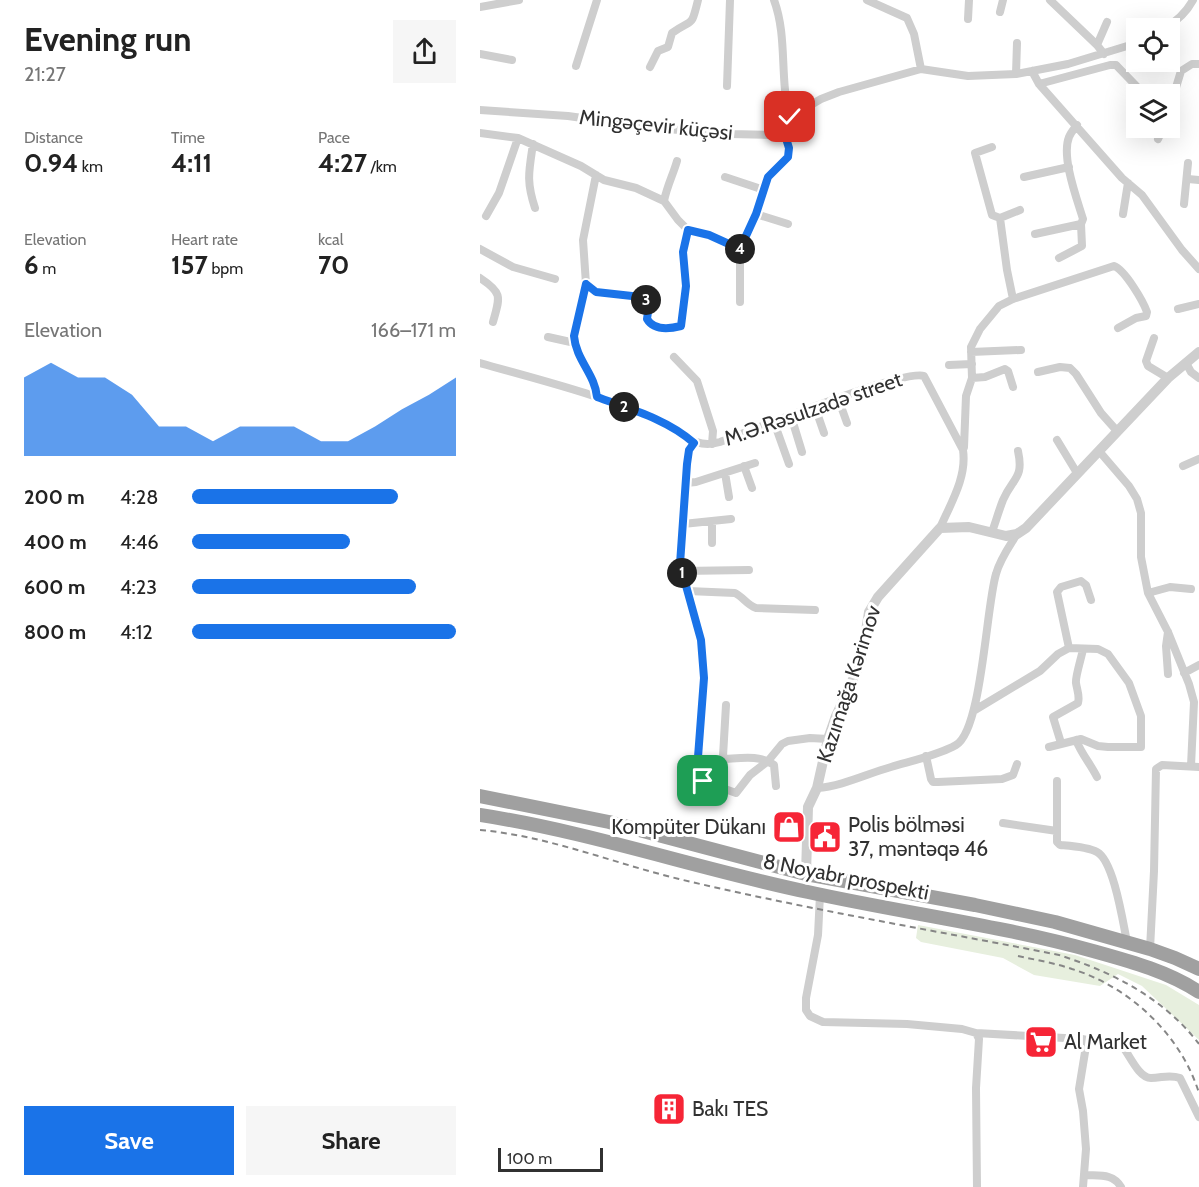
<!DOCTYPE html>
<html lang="en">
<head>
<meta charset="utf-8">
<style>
  body { margin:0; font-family:Cabin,sans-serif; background:#f6f6f6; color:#222; height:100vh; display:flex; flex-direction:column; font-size:22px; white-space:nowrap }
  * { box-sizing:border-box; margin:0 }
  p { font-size:20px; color:#767676 }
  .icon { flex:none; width:33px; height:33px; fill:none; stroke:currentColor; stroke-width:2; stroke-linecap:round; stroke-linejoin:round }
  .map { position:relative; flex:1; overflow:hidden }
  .side { display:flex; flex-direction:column; background:#fff; width:480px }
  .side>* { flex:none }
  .tools { position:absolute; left:646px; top:18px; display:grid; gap:12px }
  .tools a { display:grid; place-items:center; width:54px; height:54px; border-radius:0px; background:#fff; box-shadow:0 6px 24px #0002; font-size:30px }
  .scale { position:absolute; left:18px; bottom:15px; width:105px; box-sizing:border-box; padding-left:6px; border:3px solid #313131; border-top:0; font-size:16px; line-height:21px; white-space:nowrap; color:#313131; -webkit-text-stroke:4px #fff; paint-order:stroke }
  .pin { position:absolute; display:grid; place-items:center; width:51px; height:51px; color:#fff; margin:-26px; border-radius:12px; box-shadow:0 3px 9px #0006 }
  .km { position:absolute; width:30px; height:30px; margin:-15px; border-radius:50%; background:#222; color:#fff; font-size:16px; line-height:30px; text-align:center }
  .round { display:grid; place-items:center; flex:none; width:63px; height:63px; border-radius:0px; background:#f6f6f6 }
  .head { display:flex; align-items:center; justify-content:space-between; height:102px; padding:0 24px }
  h1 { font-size:33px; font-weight:700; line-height:45px }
  .stats { display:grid; grid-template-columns:repeat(3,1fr); gap:9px; height:102px; padding:6px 24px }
  .stats div { display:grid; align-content:center }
  .stats b { font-size:26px; font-weight:700 }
  .stats small { font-size:16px; font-weight:400 }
  .stats p { font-size:16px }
  .chart { height:168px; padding:12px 24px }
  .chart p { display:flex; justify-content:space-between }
  .chart svg { width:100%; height:108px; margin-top:6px; fill:#1a73e8; opacity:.7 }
  .primary-button { display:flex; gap:12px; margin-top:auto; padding:12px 24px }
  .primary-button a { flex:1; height:69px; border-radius:0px; background:#1a73e8; color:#fff; font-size:24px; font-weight:700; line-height:69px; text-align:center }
  .primary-button a+a { background:#f6f6f6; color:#222 }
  ul { padding:0 24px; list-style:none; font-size:20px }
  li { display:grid; grid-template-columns:96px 72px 1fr; align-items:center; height:45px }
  li i { height:15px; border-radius:8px; background:#1a73e8 }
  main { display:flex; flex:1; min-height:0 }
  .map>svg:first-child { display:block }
  .green { fill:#e7efde }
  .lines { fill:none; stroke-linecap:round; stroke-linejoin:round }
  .minor { stroke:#cecece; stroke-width:8 }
  .tertiary { stroke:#cecece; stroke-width:10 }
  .trunk { stroke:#a0a0a0; stroke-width:14 }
  .rail { stroke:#868686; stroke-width:2; stroke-dasharray:6 4.5; stroke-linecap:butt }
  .route-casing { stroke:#fff; stroke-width:12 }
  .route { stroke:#1a73e8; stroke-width:8 }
  .labels { text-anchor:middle; stroke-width:6; stroke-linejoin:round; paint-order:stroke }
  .street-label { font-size:21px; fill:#313131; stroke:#fff }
  .poi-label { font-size:21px; fill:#313131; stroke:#fff; text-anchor:start }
</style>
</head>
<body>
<main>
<section class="side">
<div class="head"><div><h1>Evening run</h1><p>21:27</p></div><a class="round"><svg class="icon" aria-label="share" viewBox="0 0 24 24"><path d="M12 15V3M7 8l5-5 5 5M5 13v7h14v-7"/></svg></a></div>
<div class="stats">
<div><p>Distance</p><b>0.94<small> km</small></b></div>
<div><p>Time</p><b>4:11</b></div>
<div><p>Pace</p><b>4:27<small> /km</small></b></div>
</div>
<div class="stats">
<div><p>Elevation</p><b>6<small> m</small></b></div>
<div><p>Heart rate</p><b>157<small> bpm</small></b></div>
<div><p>kcal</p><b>70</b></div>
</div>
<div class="chart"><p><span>Elevation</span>166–171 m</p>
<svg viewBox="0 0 160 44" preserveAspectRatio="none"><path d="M0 44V12L10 6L20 12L30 12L40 19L50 32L60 32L70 38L80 32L90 32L100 32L110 38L120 38L130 32L140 25L150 19L160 12V44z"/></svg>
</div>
<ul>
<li><b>200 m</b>4:28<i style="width:78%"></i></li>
<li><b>400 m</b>4:46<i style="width:60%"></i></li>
<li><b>600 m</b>4:23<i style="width:85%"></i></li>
<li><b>800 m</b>4:12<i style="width:100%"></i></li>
</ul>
<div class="primary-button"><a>Save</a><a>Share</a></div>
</section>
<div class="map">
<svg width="719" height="1187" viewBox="0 0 719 1187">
  <rect width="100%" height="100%" fill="#fff"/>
  <!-- green -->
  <path class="green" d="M 438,925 L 595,955 L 686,985 L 719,1005 L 719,1040 L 662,986 L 638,974 L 620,986 L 554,975 L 523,958 L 441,942 L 436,938 Z"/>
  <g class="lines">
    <!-- minor -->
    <path class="minor" d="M 294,0 C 308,38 299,79 310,117
      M 387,0 L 427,18 L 434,34 L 441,69
      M 570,0 L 617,45 L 624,54
      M 0,7 L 39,0
      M 520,12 L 523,0
      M 488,19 L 489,0
      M 685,28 C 697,21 706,13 713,0
      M 617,45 L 627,22
      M 0,54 L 32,60
      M 96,66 L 117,0
      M 170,67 L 178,51 L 188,47 L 192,33 C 213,18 211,29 218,0
      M 552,71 L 559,84 L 642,178 L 662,195 L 702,250 L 719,269
      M 536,74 L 537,43
      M 559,84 L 630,65 L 636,65 L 664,94
      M 247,86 L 250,0
      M 690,107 L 701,71 L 712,64 L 719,64
      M 0,110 L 88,116 L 174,128 L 250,134 L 294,135 L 304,132 L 310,117 L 341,99 L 359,92 L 441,69 L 488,76 L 536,74 L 588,64 L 657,43
      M 0,133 L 38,138 L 101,166 L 124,180 L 156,188 L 184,201 L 198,220 L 208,230 L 229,235 L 260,249
      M 678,139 L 683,128
      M 53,144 C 49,171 46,181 55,208
      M 512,147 L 495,153 L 512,215 L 520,218 L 527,270 L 533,299
      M 116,175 L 103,240 L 106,284 L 116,292 L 161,297 C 171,302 168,309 167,319 C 174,331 189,329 201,326 L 206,286 L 203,252 L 208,230
      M 245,177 L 284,190
      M 544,177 L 589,167
      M 708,179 L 719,180
      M 184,201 C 187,186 193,175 197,161
      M 704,204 L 708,163
      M 276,214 L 308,224
      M 643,214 L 648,183
      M 6,216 L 19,193 L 38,138
      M 520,218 L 540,210
      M 555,234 L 601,224
      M 0,249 L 33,267 L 75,279
      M 579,258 L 602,246 L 601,224 L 603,219 C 597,199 581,157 589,137 C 591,132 594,129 597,125
      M 0,278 C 23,293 20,297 13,322
      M 106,284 L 94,336 C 96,360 115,373 117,397
      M 260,302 L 260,249 L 276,214 L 288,177 L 308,157 L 309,148 L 304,132
      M 698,309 L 719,304
      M 68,337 L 95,343
      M 674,338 L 666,361 L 668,366 L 688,378
      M 491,352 L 541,350
      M 194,357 L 217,381 L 233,431 L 232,444
      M 0,363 C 60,380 122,395 179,421 C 202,431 213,450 240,442 C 271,431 423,369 444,376 L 483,450 C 487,477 471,503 460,528
      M 706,363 L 711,372 L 719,378
      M 469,365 L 492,364
      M 558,372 L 580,367 L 590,368 L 596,374 L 621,413 L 637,431
      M 492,378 L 505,377 L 525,369 L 528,371 L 533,387
      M 358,398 L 367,423
      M 335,407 L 344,433
      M 311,416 L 322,452
      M 294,422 L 309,464
      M 577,440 L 597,473
      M 214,443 L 209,450 L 207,464 L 200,564 L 221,640 L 224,678 L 218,757 L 220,776 L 223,781 L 256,793 L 270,775 L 288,761 L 302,744 L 308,741 L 330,738 L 348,739
      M 484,447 L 486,396 L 492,378 L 491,347 L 500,329 L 519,306 L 533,299 L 634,266 C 645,270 663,301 667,312 L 666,316 L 656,318 L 638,328
      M 619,451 L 649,486 L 657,499 L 661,513 L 661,557 L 668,593 L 688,632 L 709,684 L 714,702 L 711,766
      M 264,466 L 272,488
      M 703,466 L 719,459
      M 245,473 L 249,497
      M 206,483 L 216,482 L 275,463
      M 232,521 L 232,543
      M 203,524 L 251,519
      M 512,532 C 516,521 519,510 523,500 C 533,477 544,479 538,451
      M 202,571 L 269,570
      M 208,591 L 255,593 C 263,597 267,605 276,608 L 335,610
      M 668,593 L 690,587 L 711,589
      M 688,632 L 686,646 L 688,674
      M 589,648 L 577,592 L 581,587 L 601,581 L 606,585 L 611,600
      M 704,673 L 719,665
      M 246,705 L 243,756 L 246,759 C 262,758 281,755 294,765 L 296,786
      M 495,710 L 560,671 L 578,654 L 589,648 L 618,649 L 628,654 L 649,683 L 661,716 L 661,747 L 628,747 L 618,746 L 601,739 L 569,747
      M 596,740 C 602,755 610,763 617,777
      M 581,743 L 573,717 L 598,703 C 600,696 597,690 596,683 C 595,677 602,656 603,649
      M 446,756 L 451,779 L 453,782 L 458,782 L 522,779 L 533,775 L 537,764
      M 577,781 L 577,842 L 580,845 C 591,846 608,847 617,852 C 634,861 643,923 647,942
      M 337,788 C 363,786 386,774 411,767 C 431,761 459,755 476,745 C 502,730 506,607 516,574 C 520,559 529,547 537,534
      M 523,823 L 577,831
      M 340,895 L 338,935 L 326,998 L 326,1010 L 330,1016 L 343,1022 L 427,1024 L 482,1029 L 496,1033 L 499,1039 L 496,1088 L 497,1187
      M 670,949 L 674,871 L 676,769 L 682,765 L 719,767
      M 496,1033 L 602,1039 L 643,1047 C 650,1056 659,1078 671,1078 C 682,1078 689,1074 700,1078 L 719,1117
      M 605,1175 C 619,1176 633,1173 641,1187
      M 603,1187 L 606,1149 L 603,1111 L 599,1089 L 607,1040"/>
    <!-- tertiary -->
    <path class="tertiary" d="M 326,874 L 328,807 L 337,788 L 348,739 L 356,716 L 381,662 L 389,612 L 398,597 L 460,528 L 489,527 L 526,536 L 537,534 L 546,528 L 688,378 L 719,352"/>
    <!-- trunk -->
    <path class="trunk" d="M 0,796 L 129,822 L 326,874 L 495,905 L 575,922 L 670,949 L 695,958 L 719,969
      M 0,815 C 111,832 218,869 328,892 C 423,913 519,925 613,951 C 649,961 687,971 719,992"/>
    <!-- rail -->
    <path class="rail" d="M 0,830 C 68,836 133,863 199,879 C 325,909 452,930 579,955 C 632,972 684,998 719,1044
      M 538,956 C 556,960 575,963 592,969 C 650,987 701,1035 719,1093"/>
  </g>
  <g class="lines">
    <!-- route casing -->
    <g class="route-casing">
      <path id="route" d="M 223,781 L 220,776 L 218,757 L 224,678 L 221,640 L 200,564 L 207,464 L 209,450 L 214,443 C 187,419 150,409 117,397 C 115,374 96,360 94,336 L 106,284 L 116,292 L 161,297 L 167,300 L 169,305 L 167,319 C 174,331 189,329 201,326 L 206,286 L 203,252 L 208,230 L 229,235 L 260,249 L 276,214 L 288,177 L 308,157 L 309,148 L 304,132 L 310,117"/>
    </g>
    <!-- route -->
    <use href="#route" class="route"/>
  </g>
  <!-- icons -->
  <defs>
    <g id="shop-square" transform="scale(1.725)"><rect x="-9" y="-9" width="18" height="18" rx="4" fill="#f62536" stroke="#fff"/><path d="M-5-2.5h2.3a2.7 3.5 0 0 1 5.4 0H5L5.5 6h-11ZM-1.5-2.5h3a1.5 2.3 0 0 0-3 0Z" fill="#fff"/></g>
    <g id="civic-square" transform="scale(1.725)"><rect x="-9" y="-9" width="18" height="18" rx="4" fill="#f62536" stroke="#fff"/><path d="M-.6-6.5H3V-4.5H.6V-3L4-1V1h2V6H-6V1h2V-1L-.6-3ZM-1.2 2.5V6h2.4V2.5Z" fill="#fff"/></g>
    <g id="supermarket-square" transform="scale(1.725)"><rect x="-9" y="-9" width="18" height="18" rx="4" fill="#f62536" stroke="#fff"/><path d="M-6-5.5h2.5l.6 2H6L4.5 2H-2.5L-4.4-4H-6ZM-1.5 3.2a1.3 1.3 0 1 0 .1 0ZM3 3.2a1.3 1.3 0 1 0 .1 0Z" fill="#fff"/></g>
    <g id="building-square" transform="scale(1.725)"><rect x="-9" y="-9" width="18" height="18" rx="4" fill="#f62536" stroke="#fff"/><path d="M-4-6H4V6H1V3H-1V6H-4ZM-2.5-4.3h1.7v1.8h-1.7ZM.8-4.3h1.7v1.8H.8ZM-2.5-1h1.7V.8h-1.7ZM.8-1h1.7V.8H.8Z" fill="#fff"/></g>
  </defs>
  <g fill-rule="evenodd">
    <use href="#shop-square" x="309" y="827"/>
    <use href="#civic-square" x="345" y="837"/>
    <use href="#supermarket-square" x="561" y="1042"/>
    <use href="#building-square" x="189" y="1109"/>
  </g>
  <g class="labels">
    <!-- street labels -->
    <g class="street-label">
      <text transform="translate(176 125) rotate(6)" y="7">Mingəçevir küçəsi</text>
      <text transform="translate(333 409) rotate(-19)" y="7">M.Ə.Rəsulzadə street</text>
      <text transform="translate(369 684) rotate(-72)" y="7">Kazımağa Kərimov</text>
      <text transform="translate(366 877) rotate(11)" y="7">8 Noyabr prospekti</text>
    </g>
    <!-- poi labels -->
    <g class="poi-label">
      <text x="368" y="832">Polis bölməsi<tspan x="368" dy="24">37, məntəqə 46</tspan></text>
      <text x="286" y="834" text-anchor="end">Kompüter Dükanı</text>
      <text x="584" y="1049">Al Market</text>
      <text x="212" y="1116">Bakı TES</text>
    </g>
  </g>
</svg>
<div class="tools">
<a><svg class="icon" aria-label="locate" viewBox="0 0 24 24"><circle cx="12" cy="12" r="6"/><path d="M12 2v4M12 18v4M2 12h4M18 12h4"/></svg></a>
<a><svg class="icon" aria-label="layers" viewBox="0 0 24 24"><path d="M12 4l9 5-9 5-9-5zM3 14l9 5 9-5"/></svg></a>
</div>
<div class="scale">100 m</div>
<div class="pin" style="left:223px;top:781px;background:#1e9e55"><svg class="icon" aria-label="arrive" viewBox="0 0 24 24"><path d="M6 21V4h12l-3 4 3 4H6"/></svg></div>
<div class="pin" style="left:310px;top:117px;background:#d93025"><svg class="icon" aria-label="check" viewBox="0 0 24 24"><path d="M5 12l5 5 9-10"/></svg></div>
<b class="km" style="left:202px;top:573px">1</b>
<b class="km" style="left:144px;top:407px">2</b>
<b class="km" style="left:166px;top:300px">3</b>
<b class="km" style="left:260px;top:249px">4</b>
</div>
</main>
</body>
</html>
